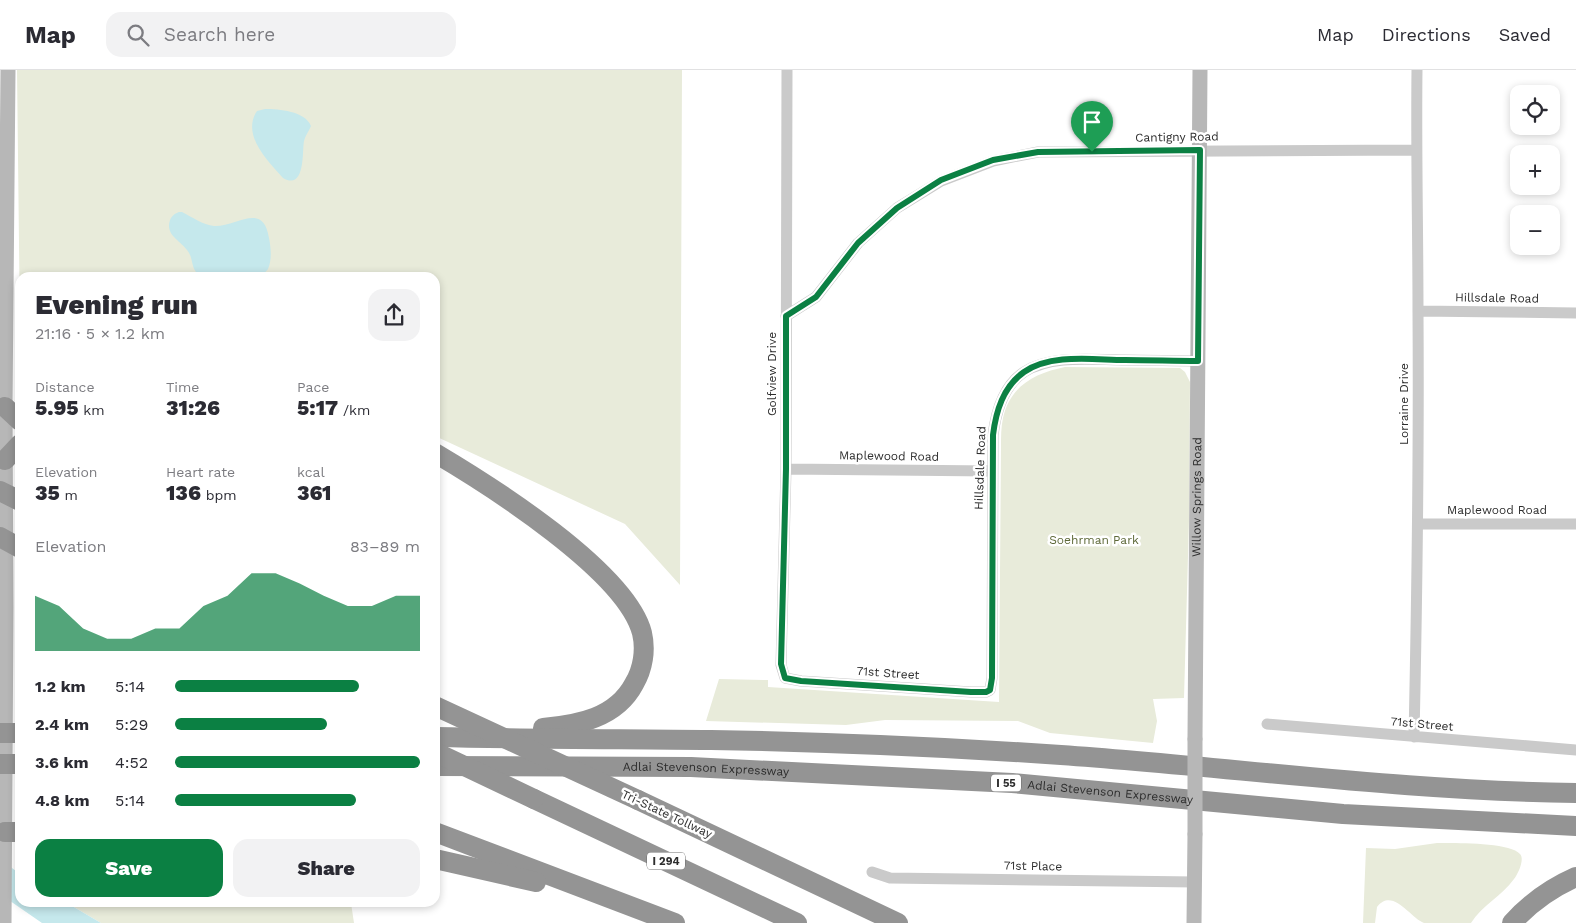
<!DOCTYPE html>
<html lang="en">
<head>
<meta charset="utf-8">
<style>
  body { margin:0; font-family:"Work Sans",sans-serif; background:#f2f2f3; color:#2b2b33; height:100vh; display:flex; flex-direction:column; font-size:19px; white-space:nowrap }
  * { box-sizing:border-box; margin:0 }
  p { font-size:16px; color:#7c7c81 }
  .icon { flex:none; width:28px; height:28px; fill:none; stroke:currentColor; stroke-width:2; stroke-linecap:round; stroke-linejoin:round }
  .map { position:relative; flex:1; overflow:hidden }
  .side { position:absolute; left:15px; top:202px; width:425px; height:635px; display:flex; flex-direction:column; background:#fff; border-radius:15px; box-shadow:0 2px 8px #0003 }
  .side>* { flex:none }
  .buttons { position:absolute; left:1510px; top:15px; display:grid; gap:10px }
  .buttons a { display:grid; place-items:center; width:50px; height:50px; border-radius:10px; background:#fff; box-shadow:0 2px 8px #0003; font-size:25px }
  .pin { position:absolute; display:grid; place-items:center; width:42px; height:42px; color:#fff; margin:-51px -21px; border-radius:50% 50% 50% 0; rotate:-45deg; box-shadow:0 0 5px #0007 }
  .pin .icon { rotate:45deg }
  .round { display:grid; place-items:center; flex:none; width:52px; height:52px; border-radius:15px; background:#f2f2f3 }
  .headline { display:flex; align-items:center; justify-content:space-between; height:85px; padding:0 20px }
  h1 { font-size:28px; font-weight:800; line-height:38px }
  .figures { display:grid; grid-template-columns:repeat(3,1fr); gap:8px; height:85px; padding:5px 20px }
  .figures div { display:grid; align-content:center }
  .figures b { font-size:21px; font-weight:800 }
  .figures small { font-size:14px; font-weight:400 }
  .figures p { font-size:14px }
  .chart { height:140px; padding:10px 20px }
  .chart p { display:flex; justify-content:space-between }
  .chart svg { width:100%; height:90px; margin-top:5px; fill:#0b8043; opacity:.7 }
  .button { display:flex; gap:10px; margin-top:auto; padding:10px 20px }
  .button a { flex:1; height:58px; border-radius:15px; background:#0b8043; color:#fff; font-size:20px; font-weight:800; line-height:58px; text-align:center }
  .button a+a { background:#f2f2f3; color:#2b2b33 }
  ul { padding:0 20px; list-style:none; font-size:16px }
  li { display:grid; grid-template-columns:80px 60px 1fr; align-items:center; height:38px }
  li i { height:12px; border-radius:6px; background:#0b8043 }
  header { display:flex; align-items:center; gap:30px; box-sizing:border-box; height:70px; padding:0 25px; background:#fff; border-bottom:1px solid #e1e1e2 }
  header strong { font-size:24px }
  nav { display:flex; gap:28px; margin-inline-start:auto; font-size:18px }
  .search { width:350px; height:45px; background:#f2f2f3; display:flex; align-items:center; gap:12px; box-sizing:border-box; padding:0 18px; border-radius:15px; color:#7c7c81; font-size:19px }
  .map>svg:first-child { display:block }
  .green { fill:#e8ebda }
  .water { fill:#c5e8ec }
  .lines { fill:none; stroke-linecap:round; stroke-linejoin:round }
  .street { stroke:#cacaca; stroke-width:11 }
  .secondary { stroke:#b7b7b7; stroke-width:15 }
  .highway { stroke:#949494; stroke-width:20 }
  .secondary-bridge { stroke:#b7b7b7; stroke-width:15 }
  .highway-bridge { stroke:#949494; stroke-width:20 }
  .route-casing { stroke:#fff; stroke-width:10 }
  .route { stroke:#0b8043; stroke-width:6 }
  .labels { text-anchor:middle; stroke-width:5; stroke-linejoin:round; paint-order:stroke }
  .shield { fill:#fff; stroke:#6c6c6c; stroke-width:1 }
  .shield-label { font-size:11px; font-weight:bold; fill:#2d2d2d }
  .street-label { font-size:12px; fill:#2d2d2d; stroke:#fff }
  .park-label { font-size:12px; fill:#5e6939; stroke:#fff }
</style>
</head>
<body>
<header>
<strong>Map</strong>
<div class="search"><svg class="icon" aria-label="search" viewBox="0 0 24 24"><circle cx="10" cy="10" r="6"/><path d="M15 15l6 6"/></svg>Search here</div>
<nav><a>Map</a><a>Directions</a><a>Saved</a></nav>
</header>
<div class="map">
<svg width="1576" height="853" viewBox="0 0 1576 853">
  <rect width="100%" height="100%" fill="#fff"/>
  <!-- green -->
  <path class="green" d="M 17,0 L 682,0 L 680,515 L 625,454 L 435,366 L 435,208 L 20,208 L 20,259 Z
    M 1065,297 L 1180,298 L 1185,302 L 1190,312 L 1189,450 L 1184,628 L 1153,629 L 1157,651 L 1153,673 L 1050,663 L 1018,651 L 885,650 L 846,655 L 706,651 L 719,609 L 768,610 L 768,617 L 999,632 L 1001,375 C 1001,367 1001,357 1003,348 C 1010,316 1035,303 1065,297 Z
    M 1437,773 C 1454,773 1510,772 1520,784 C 1525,789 1518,804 1514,809 C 1502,826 1482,835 1471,853 C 1462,853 1430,853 1424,853 C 1410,848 1393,817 1377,837 L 1375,853 L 1363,853 L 1366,778 L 1395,779 Z
    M 67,833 L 351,833 L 354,853 L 101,853 Z"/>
  <!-- water -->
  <path class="water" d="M 265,39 C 279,39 305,41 311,56 C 309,61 305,66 304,71 C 302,80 306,121 283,108 C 268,91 241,65 257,41 Z
    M 179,142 L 182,142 C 192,147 203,155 214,156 C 237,157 263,131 269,168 C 271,178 272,190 268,199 C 261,212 216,208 202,207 C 189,199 195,190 187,180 C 180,170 165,165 170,150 C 172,146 174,144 179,142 Z
    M 0,789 L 20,804 L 20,832 L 67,833 L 101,853 L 42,853 L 0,824 Z"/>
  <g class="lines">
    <!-- street -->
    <path class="street" d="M 787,0 L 786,399 L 781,595 L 785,608 L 801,611 L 971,622 L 986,622 L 990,620 L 992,608 L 993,365 C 996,341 1003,316 1024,302 C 1052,284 1094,290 1125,290 C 1150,290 1174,291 1198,291
      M 1418,241 L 1576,243
      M 786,246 L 816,227 L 858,173 L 897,138 L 941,111 L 993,91 L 1038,82 L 1416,80
      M 786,399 L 992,401
      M 1418,454 L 1576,454
      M 1267,654 L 1576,680
      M 1414,667 C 1417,526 1419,384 1418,243 C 1418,162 1416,81 1417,0
      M 872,802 L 890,808 L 1195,812"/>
    <!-- secondary -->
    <g class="secondary">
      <path id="s1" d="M 1195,669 L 1200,0"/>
      <path d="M 4,853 L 6,537 L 5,337 L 8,0"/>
      <path d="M 1194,853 L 1195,764"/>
    </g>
    <!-- highway -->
    <g class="highway">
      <path d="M 5,337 L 20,351"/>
      <path d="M 435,383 C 489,415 626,501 642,563 C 646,580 643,599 634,614 C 616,648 578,655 543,658"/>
      <path d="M 5,390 L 20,374"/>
      <path d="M 435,667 C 527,669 619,669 711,670 C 827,672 944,677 1061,685 C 1232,697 1404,721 1576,723"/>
      <path id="s2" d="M 435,696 L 691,697 L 1012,713 L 1343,744 L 1576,756"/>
      <path d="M 534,729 L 797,853"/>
      <path d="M 638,730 L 898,853"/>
      <path d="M 5,762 L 20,762"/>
      <path d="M 435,762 L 675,853"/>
      <path d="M 435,789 L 536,812"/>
      <path d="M 1512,853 C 1530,833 1551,818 1576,807"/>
    </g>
    <!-- secondary-bridge -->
    <path class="secondary-bridge" d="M 1195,764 L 1195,669"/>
    <!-- highway-bridge -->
    <path class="highway-bridge" d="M 0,421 L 20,431
      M 0,467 L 20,478
      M 435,636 L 638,730
      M 0,663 L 20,663
      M 435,682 L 534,729
      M 0,694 L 20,694"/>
  </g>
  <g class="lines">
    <!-- route casing -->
    <g class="route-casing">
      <path id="route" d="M 1200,80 L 1198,291 C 1174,291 1150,290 1125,290 C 1094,290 1052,283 1024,302 C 1003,317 996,341 993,365 L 992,608 L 990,620 L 986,622 L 971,622 L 801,611 L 785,608 L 781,594 L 786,399 L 786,246 L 816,227 L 858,173 L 897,138 L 941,110 L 993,90 L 1038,82 Z"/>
    </g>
    <!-- route -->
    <use href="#route" class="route"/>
  </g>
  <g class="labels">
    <!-- shield labels -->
    <g class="shield">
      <rect x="991" y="704.5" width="30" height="17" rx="4"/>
      <rect x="647" y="782.5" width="38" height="17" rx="4"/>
    </g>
    <g class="shield-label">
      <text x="1006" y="717">I 55</text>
      <text x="666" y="795">I 294</text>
    </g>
    <!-- street labels -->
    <g class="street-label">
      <text transform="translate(1177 67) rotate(-1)" y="4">Cantigny Road</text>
      <text transform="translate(1497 228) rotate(1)" y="4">Hillsdale Road</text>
      <text transform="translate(772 304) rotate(-90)" y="4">Golfview Drive</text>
      <text transform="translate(1404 334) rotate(-90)" y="4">Lorraine Drive</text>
      <text transform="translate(889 386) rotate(1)" y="4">Maplewood Road</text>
      <text transform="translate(980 398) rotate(-88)" y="4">Hillsdale Road</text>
      <text dy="4" stroke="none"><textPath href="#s1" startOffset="242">Willow Springs Road</textPath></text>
      <text x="1497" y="444">Maplewood Road</text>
      <text transform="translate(888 603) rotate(4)" y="4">71st Street</text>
      <text transform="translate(1422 654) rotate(5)" y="4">71st Street</text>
      <text dy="4" stroke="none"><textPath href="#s2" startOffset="271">Adlai Stevenson Expressway</textPath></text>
      <text dy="4" stroke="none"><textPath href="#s2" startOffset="676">Adlai Stevenson Expressway</textPath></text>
      <text transform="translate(667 744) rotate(25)" y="4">Tri-State Tollway</text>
      <text transform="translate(1033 796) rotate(1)" y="4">71st Place</text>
    </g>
    <!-- park labels -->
    <g class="park-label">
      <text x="1094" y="474">Soehrman Park</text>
    </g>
  </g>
</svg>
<div class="buttons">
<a><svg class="icon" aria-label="locate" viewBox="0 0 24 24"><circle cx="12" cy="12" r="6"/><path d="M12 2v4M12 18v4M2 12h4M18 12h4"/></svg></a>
<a>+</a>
<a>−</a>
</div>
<div class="pin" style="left:1092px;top:82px;background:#1e9e55"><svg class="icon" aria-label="arrive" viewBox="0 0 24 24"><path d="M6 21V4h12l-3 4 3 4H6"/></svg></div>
<section class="side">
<div class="headline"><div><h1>Evening run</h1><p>21:16 · 5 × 1.2 km</p></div><a class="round"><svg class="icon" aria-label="share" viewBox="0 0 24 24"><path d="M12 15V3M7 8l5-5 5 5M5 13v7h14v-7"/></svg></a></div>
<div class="figures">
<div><p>Distance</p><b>5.95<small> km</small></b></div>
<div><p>Time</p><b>31:26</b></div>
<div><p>Pace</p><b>5:17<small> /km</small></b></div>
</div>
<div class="figures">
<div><p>Elevation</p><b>35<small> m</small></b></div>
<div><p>Heart rate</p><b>136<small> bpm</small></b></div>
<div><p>kcal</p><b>361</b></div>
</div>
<div class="chart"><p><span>Elevation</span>83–89 m</p>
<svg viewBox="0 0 160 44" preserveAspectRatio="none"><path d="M0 44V17L10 22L20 33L30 38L40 38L50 33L60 33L70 22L80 17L90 6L100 6L110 11L120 17L130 22L140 22L150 17L160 17V44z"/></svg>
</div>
<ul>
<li><b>1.2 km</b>5:14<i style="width:75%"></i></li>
<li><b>2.4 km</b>5:29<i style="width:62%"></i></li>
<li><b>3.6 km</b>4:52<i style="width:100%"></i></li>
<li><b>4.8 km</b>5:14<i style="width:74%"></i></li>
</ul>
<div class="button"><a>Save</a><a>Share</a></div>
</section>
</div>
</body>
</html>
